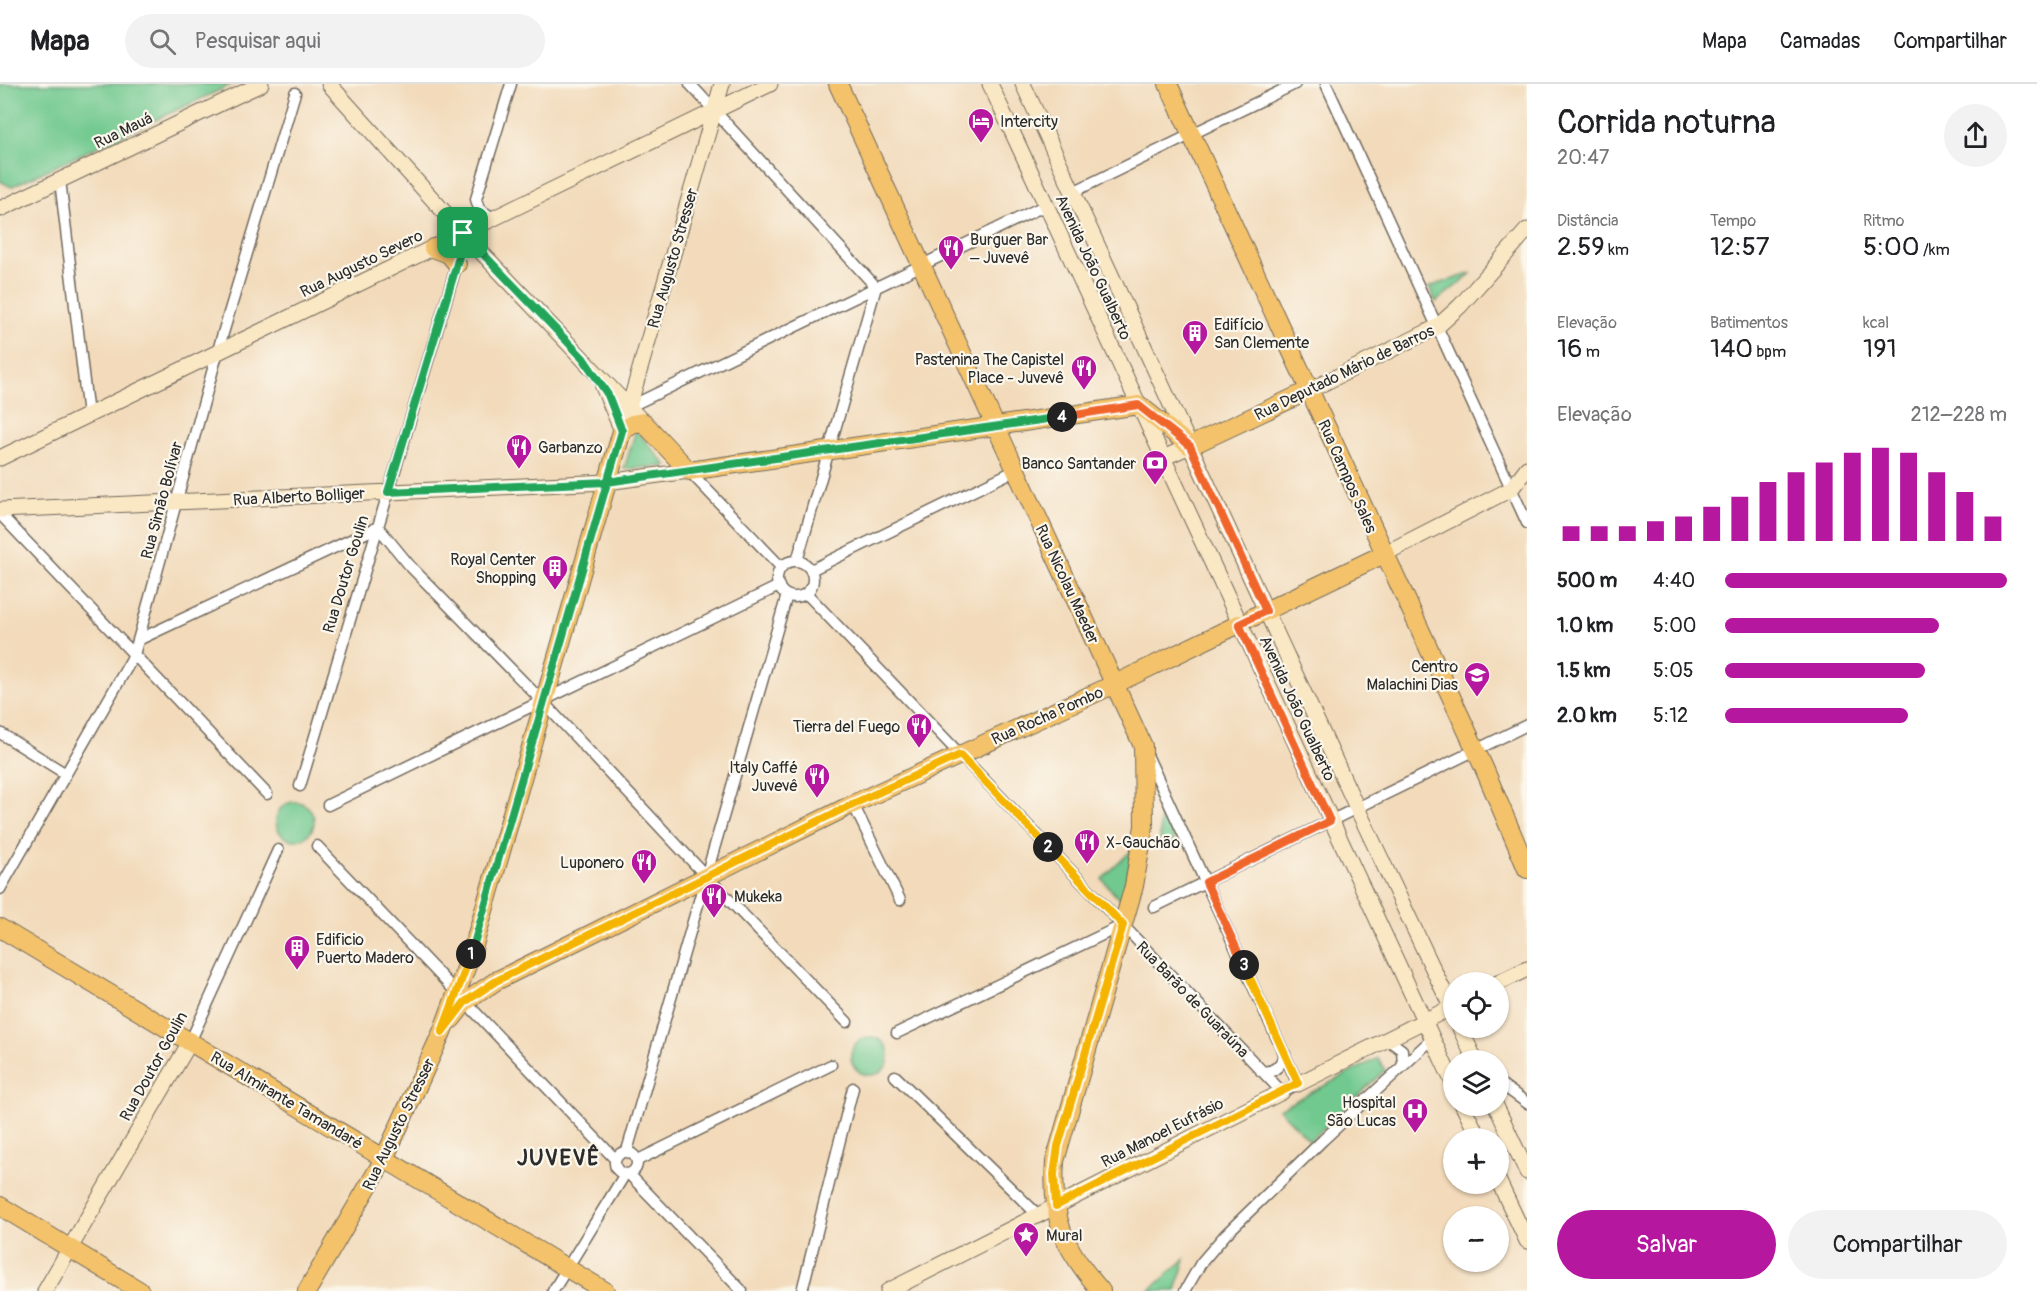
<!DOCTYPE html>
<html lang="pt">
<head>
<meta charset="utf-8">
<style>
  body { margin:0; font-family:Pangolin,sans-serif; background:#f2f2f2; color:#202124; height:100vh; display:flex; flex-direction:column; font-size:22px; white-space:nowrap }
  * { box-sizing:border-box; margin:0 }
  p { font-size:20px; color:#757577 }
  .icon { flex:none; width:33px; height:33px; fill:none; stroke:currentColor; stroke-width:2; stroke-linecap:round; stroke-linejoin:round }
  .map { position:relative; flex:1; overflow:hidden }
  .panel { display:flex; flex-direction:column; background:#fff; width:510px }
  .panel>* { flex:none }
  .controls { position:absolute; left:1443px; top:888px; display:grid; gap:12px }
  .controls a { display:grid; place-items:center; width:66px; height:66px; border-radius:50%; background:#fff; box-shadow:0 2px 4px #0004; font-size:30px }
  .pin { position:absolute; display:grid; place-items:center; width:51px; height:51px; color:#fff; margin:-26px; border-radius:12px; box-shadow:0 3px 9px #0006 }
  .km { position:absolute; width:30px; height:30px; margin:-15px; border-radius:50%; background:#222; color:#fff; font-size:16px; line-height:30px; text-align:center }
  .round { display:grid; place-items:center; flex:none; width:63px; height:63px; border-radius:32px; background:#f2f2f2 }
  .head { display:flex; align-items:center; justify-content:space-between; height:102px; padding:0 30px }
  h1 { font-size:33px; font-weight:600; line-height:45px }
  .figures { display:grid; grid-template-columns:repeat(3,1fr); gap:9px; height:102px; padding:6px 30px }
  .figures div { display:grid; align-content:center }
  .figures b { font-size:26px; font-weight:600 }
  .figures small { font-size:16px; font-weight:400 }
  .figures p { font-size:16px }
  .chart { height:168px; padding:12px 30px }
  .chart p { display:flex; justify-content:space-between }
  .chart svg { width:100%; height:108px; margin-top:6px; stroke:#b5179e; stroke-width:6 }
  .button { display:flex; gap:12px; margin-top:auto; padding:12px 30px }
  .button a { flex:1; height:69px; border-radius:36px; background:#b5179e; color:#fff; font-size:24px; font-weight:600; line-height:69px; text-align:center }
  .button a+a { background:#f2f2f2; color:#202124 }
  ul { padding:0 30px; list-style:none; font-size:20px }
  li { display:grid; grid-template-columns:96px 72px 1fr; align-items:center; height:45px }
  li i { height:15px; border-radius:8px; background:#b5179e }
  header { display:flex; align-items:center; gap:36px; box-sizing:border-box; height:84px; padding:0 30px; background:#fff; border-bottom:2px solid #e0e0e0 }
  header strong { font-size:28px }
  nav { display:flex; gap:33px; margin-inline-start:auto; font-size:21px }
  .search { width:420px; height:54px; background:#f2f2f2; display:flex; align-items:center; gap:15px; box-sizing:border-box; padding:0 21px; border-radius:33px; color:#757577; font-size:22px }
  main { display:flex; flex:1; min-height:0 }
  .map>svg:first-child { display:block }
  .green { fill:#71c98f; stroke:#4e7a5d; stroke-width:1.5 }
  .lines { fill:none; stroke-linecap:round; stroke-linejoin:round }
  .street-casing { stroke:#71685d; stroke-width:13 }
  .secondary-casing { stroke:#71685d; stroke-width:17 }
  .primary-casing { stroke:#71685d; stroke-width:20 }
  .street { stroke:#fff; stroke-width:10 }
  .secondary { stroke:#fae7c3; stroke-width:15 }
  .primary { stroke:#f3c26a; stroke-width:18 }
  .split-1-casing { stroke:#fff; stroke-width:12 }
  .split-2-casing { stroke:#fff; stroke-width:12 }
  .split-3-casing { stroke:#fff; stroke-width:12 }
  .split-4-casing { stroke:#fff; stroke-width:12 }
  .split-5-casing { stroke:#fff; stroke-width:12 }
  .split-1 { stroke:#22a559; stroke-width:8 }
  .split-2 { stroke:#f5b400; stroke-width:8 }
  .split-3 { stroke:#f5b400; stroke-width:8 }
  .split-4 { stroke:#f0652b; stroke-width:8 }
  .split-5 { stroke:#22a559; stroke-width:8 }
  .labels { text-anchor:middle; stroke-width:4.5; stroke-linejoin:round; paint-order:stroke }
  .poi-label { font-size:16px; fill:#2b2b2b; stroke:#fbf7ec; text-anchor:start }
  .street-label { font-size:16px; fill:#2b2b2b; stroke:#fbf7ec }
  .district-label { font-size:22px; font-weight:bold; letter-spacing:1.5px; fill:#2b2b2b; stroke:#fbf7ec }
</style>
</head>
<body>
<header>
<strong>Mapa</strong>
<div class="search"><svg class="icon" aria-label="search" viewBox="0 0 24 24"><circle cx="10" cy="10" r="6"/><path d="M15 15l6 6"/></svg>Pesquisar aqui</div>
<nav><a>Mapa</a><a>Camadas</a><a>Compartilhar</a></nav>
</header>
<main>
<div class="map">
<svg width="1527" height="1207" viewBox="0 0 1527 1207">
  <rect width="100%" height="100%" fill="#fbf7ec"/>
  <filter id="ink" filterUnits="userSpaceOnUse"><feTurbulence type="fractalNoise" baseFrequency=".0167" numOctaves="2"/><feDisplacementMap in="SourceGraphic" scale="12" xChannelSelector="R" yChannelSelector="G"/><feConvolveMatrix kernelMatrix="1 2 1 2 8 2 1 2 1" color-interpolation-filters="sRGB"/></filter>
  <filter id="wash" filterUnits="userSpaceOnUse"><feTurbulence type="fractalNoise" baseFrequency=".008" numOctaves="4" result="noise"/><feDisplacementMap in="SourceGraphic" scale="24" xChannelSelector="R" yChannelSelector="G"/><feGaussianBlur stdDeviation="1.35" result="paint"/><feColorMatrix in="noise" values="0 0 0 0 0 0 0 0 0 0 0 0 0 0 0 0 0 1.4 0 .05"/><feComposite in="paint" operator="in"/></filter>
  <g filter="url(#wash)">
    <rect width="100%" height="100%" fill="#f2daba"/>
    <!-- green -->
    <path class="green" d="M 0,0 L 233,0 L 11,103 L 0,97 Z
      M 1472,189 L 1436,218 L 1429,203 Z
      M 636,346 L 667,382 L 624,385 Z
      M276 737a19 19 0 1 1 38 0a19 19 0 1 1-38 0Z
      M 1160,718 L 1175,756 L 1160,765 L 1160,717 Z
      M 1133,765 L 1122,819 L 1102,795 Z
      M851 972a19 19 0 1 1 38 0a19 19 0 1 1-38 0Z
      M 1378,974 L 1385,986 L 1310,1057 L 1279,1025 Z
      M 1185,1175 L 1176,1207 L 1149,1207 Z"/>
  </g>
  <g filter="url(#ink)">
    <g class="lines">
      <!-- street casing -->
      <g class="street-casing">
        <path id="street" d="M 690,0 L 876,203
          M 1326,0 L 1527,439
          M 60,96 L 88,331
          M 1073,108 L 1295,0
          M 493,134 L 479,125 L 476,115 L 511,0
          M 629,323 L 1046,121
          M 689,387 L 781,483
          M 0,430 L 267,710
          M 797,477 L 876,203
          M777 495a18 18 0 1 1 36 0a18 18 0 1 1-36 0Z
          M 811,486 L 1016,386
          M 806,509 L 1282,1008 L 1298,1000 L 1147,671
          M 138,556 L 378,443 L 410,482 L 543,618 L 706,792 L 847,938
          M 0,649 L 66,690
          M 300,702 L 457,180 L 463,149
          M 853,720 L 900,816
          M 328,721 L 779,502
          M 317,762 L 615,1075
          M 0,805 L 134,571 L 221,256 L 295,9
          M 1154,823 L 1527,641
          M 897,949 L 1123,841
          M 1387,955 L 1402,966 L 1403,981
          M 190,958 L 278,766
          M 1261,987 C 1274,990 1281,981 1285,970
          M 895,992 L 1038,1131
          M 1498,998 L 1527,1019
          M 627,1067 L 787,511
          M615 1079a11 11 0 1 1 22 0a11 11 0 1 1-22 0Z
          M 638,1076 L 831,981
          M 629,1090 L 742,1207
          M 553,1207 L 625,1090
          M 802,1207 L 853,1004
          M 1185,1207 L 1201,1179 L 1225,1151 L 1323,1056 L 1432,955"/>
      </g>
      <!-- secondary casing -->
      <g class="secondary-casing">
        <path id="secondary" d="M 329,0 L 463,149 L 643,338
          M 990,0 L 1454,1001
          M 1023,0 L 1357,724 L 1454,929
          M 0,125 L 261,0
          M 603,303 L 622,347
          M 1310,306 L 1437,243 L 1460,222 L 1527,146
          M 627,330 L 722,0
          M 0,374 L 770,0
          M 1163,374 L 1190,362
          M 0,426 L 607,398 L 689,387
          M 1384,470 L 1511,405 L 1527,384
          M 1498,899 L 1527,885
          M 1460,944 L 1475,976
          M 1298,1000 L 1454,922
          M 1463,1022 L 1479,1054
          M 1496,1022 L 1527,1088
          M 1498,1096 L 1527,1157
          M 45,1207 L 190,958
          M 888,1207 L 1282,1008"/>
      </g>
      <!-- primary casing -->
      <g class="primary-casing">
        <path id="primary" d="M 838,0 L 1143,662 L 1144,742 L 1134,802 L 1055,1077 C 1051,1136 1063,1163 1101,1207
          M 1168,0 L 1484,684 L 1527,785
          M 433,164 L 449,170 L 457,180
          M 1253,533 L 1384,470
          M 0,844 L 605,1207
          M 452,935 L 465,918 L 496,897 L 853,720 L 1115,600 L 1239,540
          M 0,1122 L 140,1207
          M 307,1207 L 384,1075 L 442,948 L 472,868 L 622,347 L 632,340 L 643,338 L 689,387 L 1139,321 L 1190,362 L 1310,306"/>
      </g>
      <!-- street -->
      <use href="#street" class="street"/>
      <!-- secondary -->
      <use href="#secondary" class="secondary"/>
      <!-- primary -->
      <use href="#primary" class="primary"/>
    </g>
  </g>
  <g class="lines" filter="url(#ink)">
    <!-- split-1 casing -->
    <g class="split-1-casing">
      <path id="split-1" d="M 463,149 L 583,274 L 608,311 L 622,347 L 471,870"/>
    </g>
    <!-- split-2 casing -->
    <g class="split-2-casing">
      <path id="split-2" d="M 471,870 L 442,948 L 465,918 L 496,897 L 853,720 L 960,671 L 1048,763"/>
    </g>
    <!-- split-3 casing -->
    <g class="split-3-casing">
      <path id="split-3" d="M 1048,763 L 1123,841 L 1058,1062 L 1054,1090 L 1056,1122 L 1298,999 L 1244,881"/>
    </g>
    <!-- split-4 casing -->
    <g class="split-4-casing">
      <path id="split-4" d="M 1062,333 L 1138,321 L 1190,362 L 1266,527 L 1239,540 L 1330,737 L 1206,798 L 1244,881"/>
    </g>
    <!-- split-5 casing -->
    <g class="split-5-casing">
      <path id="split-5" d="M 463,149 L 462,163 L 388,408 L 607,398 L 1062,333"/>
    </g>
    <!-- split-1 -->
    <use href="#split-1" class="split-1"/>
    <!-- split-2 -->
    <use href="#split-2" class="split-2"/>
    <!-- split-3 -->
    <use href="#split-3" class="split-3"/>
    <!-- split-4 -->
    <use href="#split-4" class="split-4"/>
    <!-- split-5 -->
    <use href="#split-5" class="split-5"/>
  </g>
  <!-- icons -->
  <defs>
    <g id="hotel-pin" transform="scale(1.35)"><path d="M0 17L-7.5 6A9.5 9.5 0 1 1 7.5 6Z" fill="#b5179e" stroke="#fbf7ec"/><path d="M-6-4.5h1.5V1H6V5H4.5V3h-9V5H-6ZM-4 0a1.8 1.8 0 1 1 3.6 0ZM.5 0V-2.5h3Q6-2.5 6 0Z" fill="#fff"/></g>
    <g id="restaurant-pin" transform="scale(1.35)"><path d="M0 17L-7.5 6A9.5 9.5 0 1 1 7.5 6Z" fill="#b5179e" stroke="#fbf7ec"/><path d="M-5-6h1v4h1v-4h1v4h1v-4h1v5L-1.5 .5V6h-2V.5L-5-1ZM5-6V6H3V1.5H1.5Q1.5-4 5-6Z" fill="#fff"/></g>
    <g id="building-pin" transform="scale(1.35)"><path d="M0 17L-7.5 6A9.5 9.5 0 1 1 7.5 6Z" fill="#b5179e" stroke="#fbf7ec"/><path d="M-4-6H4V6H1V3H-1V6H-4ZM-2.5-4.3h1.7v1.8h-1.7ZM.8-4.3h1.7v1.8H.8ZM-2.5-1h1.7V.8h-1.7ZM.8-1h1.7V.8H.8Z" fill="#fff"/></g>
    <g id="bank-pin" transform="scale(1.35)"><path d="M0 17L-7.5 6A9.5 9.5 0 1 1 7.5 6Z" fill="#b5179e" stroke="#fbf7ec"/><path d="M-6-4H6V4H-6ZM0-2.3a2.3 2.3 0 1 0 0 4.6a2.3 2.3 0 1 0 0-4.6Z" fill="#fff"/></g>
    <g id="university-pin" transform="scale(1.35)"><path d="M0 17L-7.5 6A9.5 9.5 0 1 1 7.5 6Z" fill="#b5179e" stroke="#fbf7ec"/><path d="M0-5L7-2L0 1L-7-2ZM-4 1L0 2.5L4 1V4Q0 6-4 4Z" fill="#fff"/></g>
    <g id="hospital-pin" transform="scale(1.35)"><path d="M0 17L-7.5 6A9.5 9.5 0 1 1 7.5 6Z" fill="#b5179e" stroke="#fbf7ec"/><path d="M-5-5h3v3.5h4V-5h3V5h-3V1.5h-4V5h-3Z" fill="#fff"/></g>
    <g id="sight-pin" transform="scale(1.35)"><path d="M0 17L-7.5 6A9.5 9.5 0 1 1 7.5 6Z" fill="#b5179e" stroke="#fbf7ec"/><path d="M0-6L1.8-2.2L6-1.7L2.9 1.2L3.7 5.4L0 3.3L-3.7 5.4L-2.9 1.2L-6-1.7L-1.8-2.2Z" fill="#fff"/></g>
  </defs>
  <g fill-rule="evenodd">
    <use href="#hotel-pin" x="981" y="37"/>
    <use href="#restaurant-pin" x="951" y="164"/>
    <use href="#building-pin" x="1195" y="249"/>
    <use href="#restaurant-pin" x="1084" y="284"/>
    <use href="#restaurant-pin" x="519" y="363"/>
    <use href="#bank-pin" x="1155" y="379"/>
    <use href="#building-pin" x="555" y="484"/>
    <use href="#university-pin" x="1477" y="591"/>
    <use href="#restaurant-pin" x="919" y="642"/>
    <use href="#restaurant-pin" x="817" y="692"/>
    <use href="#restaurant-pin" x="1087" y="758"/>
    <use href="#restaurant-pin" x="644" y="778"/>
    <use href="#restaurant-pin" x="714" y="812"/>
    <use href="#building-pin" x="297" y="864"/>
    <use href="#hospital-pin" x="1415" y="1027"/>
    <use href="#sight-pin" x="1026" y="1151"/>
  </g>
  <g class="labels">
    <!-- poi labels -->
    <g class="poi-label">
      <text x="1000" y="43">Intercity</text>
      <text x="970" y="161">Burguer Bar<tspan x="970" dy="18">– Juvevê</tspan></text>
      <text x="1214" y="246">Edifício<tspan x="1214" dy="18">San Clemente</tspan></text>
      <text x="1064" y="281" text-anchor="end">Pastenina The Capistel<tspan x="1064" dy="18">Place - Juvevê</tspan></text>
      <text x="538" y="369">Garbanzo</text>
      <text x="1136" y="385" text-anchor="end">Banco Santander</text>
      <text x="536" y="481" text-anchor="end">Royal Center<tspan x="536" dy="18">Shopping</tspan></text>
      <text x="1458" y="588" text-anchor="end">Centro<tspan x="1458" dy="18">Malachini Dias</tspan></text>
      <text x="900" y="648" text-anchor="end">Tierra del Fuego</text>
      <text x="798" y="689" text-anchor="end">Italy Caffé<tspan x="798" dy="18">Juvevê</tspan></text>
      <text x="1106" y="764">X-Gauchão</text>
      <text x="624" y="784" text-anchor="end">Luponero</text>
      <text x="734" y="818">Mukeka</text>
      <text x="316" y="861">Edificio<tspan x="316" dy="18">Puerto Madero</tspan></text>
      <text x="1396" y="1024" text-anchor="end">Hospital<tspan x="1396" dy="18">São Lucas</tspan></text>
      <text x="1046" y="1157">Mural</text>
    </g>
    <!-- street labels -->
    <g class="street-label">
      <text transform="translate(123 46) rotate(-26)" y="6">Rua Mauá</text>
      <text transform="translate(672 174) rotate(-74)" y="6">Rua Augusto Stresser</text>
      <text transform="translate(361 179) rotate(-26)" y="6">Rua Augusto Severo</text>
      <text transform="translate(1094 183) rotate(65)" y="6">Avenida João Gualberto</text>
      <text transform="translate(1344 288) rotate(-26)" y="6">Rua Deputado Mário de Barros</text>
      <text transform="translate(1348 392) rotate(66)" y="6">Rua Campos Sales</text>
      <text transform="translate(299 412) rotate(-3)" y="6">Rua Alberto Bolliger</text>
      <text transform="translate(161 416) rotate(-75)" y="6">Rua Simão Bolívar</text>
      <text transform="translate(345 490) rotate(-73)" y="6">Rua Doutor Goulin</text>
      <text transform="translate(1068 500) rotate(65)" y="6">Rua Nicolau Maeder</text>
      <text transform="translate(1298 624) rotate(65)" y="6">Avenida João Gualberto</text>
      <text transform="translate(1047 631) rotate(-24)" y="6">Rua Rocha Pombo</text>
      <text transform="translate(1193 915) rotate(46)" y="6">Rua Barão de Guaraúna</text>
      <text transform="translate(153 982) rotate(-61)" y="6">Rua Doutor Goulin</text>
      <text transform="translate(287 1016) rotate(31)" y="6">Rua Almirante Tamandaré</text>
      <text transform="translate(398 1040) rotate(-64)" y="6">Rua Augusto Stresser</text>
      <text transform="translate(1162 1048) rotate(-27)" y="6">Rua Manoel Eufrásio</text>
    </g>
    <!-- district labels -->
    <g class="district-label">
      <text x="559" y="1081">JUVEVÊ</text>
    </g>
  </g>
</svg>
<div class="controls">
<a><svg class="icon" aria-label="locate" viewBox="0 0 24 24"><circle cx="12" cy="12" r="6"/><path d="M12 2v4M12 18v4M2 12h4M18 12h4"/></svg></a>
<a><svg class="icon" aria-label="layers" viewBox="0 0 24 24"><path d="M12 4l9 5-9 5-9-5zM3 14l9 5 9-5"/></svg></a>
<a>+</a>
<a>−</a>
</div>
<div class="pin" style="left:463px;top:149px;background:#1e9e55"><svg class="icon" aria-label="arrive" viewBox="0 0 24 24"><path d="M6 21V4h12l-3 4 3 4H6"/></svg></div>
<b class="km" style="left:471px;top:870px">1</b>
<b class="km" style="left:1048px;top:763px">2</b>
<b class="km" style="left:1244px;top:881px">3</b>
<b class="km" style="left:1062px;top:333px">4</b>
</div>
<section class="panel">
<div class="head"><div><h1>Corrida noturna</h1><p>20:47</p></div><a class="round"><svg class="icon" aria-label="share" viewBox="0 0 24 24"><path d="M12 15V3M7 8l5-5 5 5M5 13v7h14v-7"/></svg></a></div>
<div class="figures">
<div><p>Distância</p><b>2.59<small> km</small></b></div>
<div><p>Tempo</p><b>12:57</b></div>
<div><p>Ritmo</p><b>5:00<small> /km</small></b></div>
</div>
<div class="figures">
<div><p>Elevação</p><b>16<small> m</small></b></div>
<div><p>Batimentos</p><b>140<small> bpm</small></b></div>
<div><p>kcal</p><b>191</b></div>
</div>
<div class="chart"><p><span>Elevação</span>212–228 m</p>
<svg viewBox="0 0 160 44" preserveAspectRatio="none"><path d="M5 44V38M15 44V38M25 44V38M35 44V36M45 44V34M55 44V30M65 44V26M75 44V20M85 44V16M95 44V12M105 44V8M115 44V6M125 44V8M135 44V16M145 44V24M155 44V34"/></svg>
</div>
<ul>
<li><b>500 m</b>4:40<i style="width:100%"></i></li>
<li><b>1.0 km</b>5:00<i style="width:76%"></i></li>
<li><b>1.5 km</b>5:05<i style="width:71%"></i></li>
<li><b>2.0 km</b>5:12<i style="width:65%"></i></li>
</ul>
<div class="button"><a>Salvar</a><a>Compartilhar</a></div>
</section>
</main>
</body>
</html>
